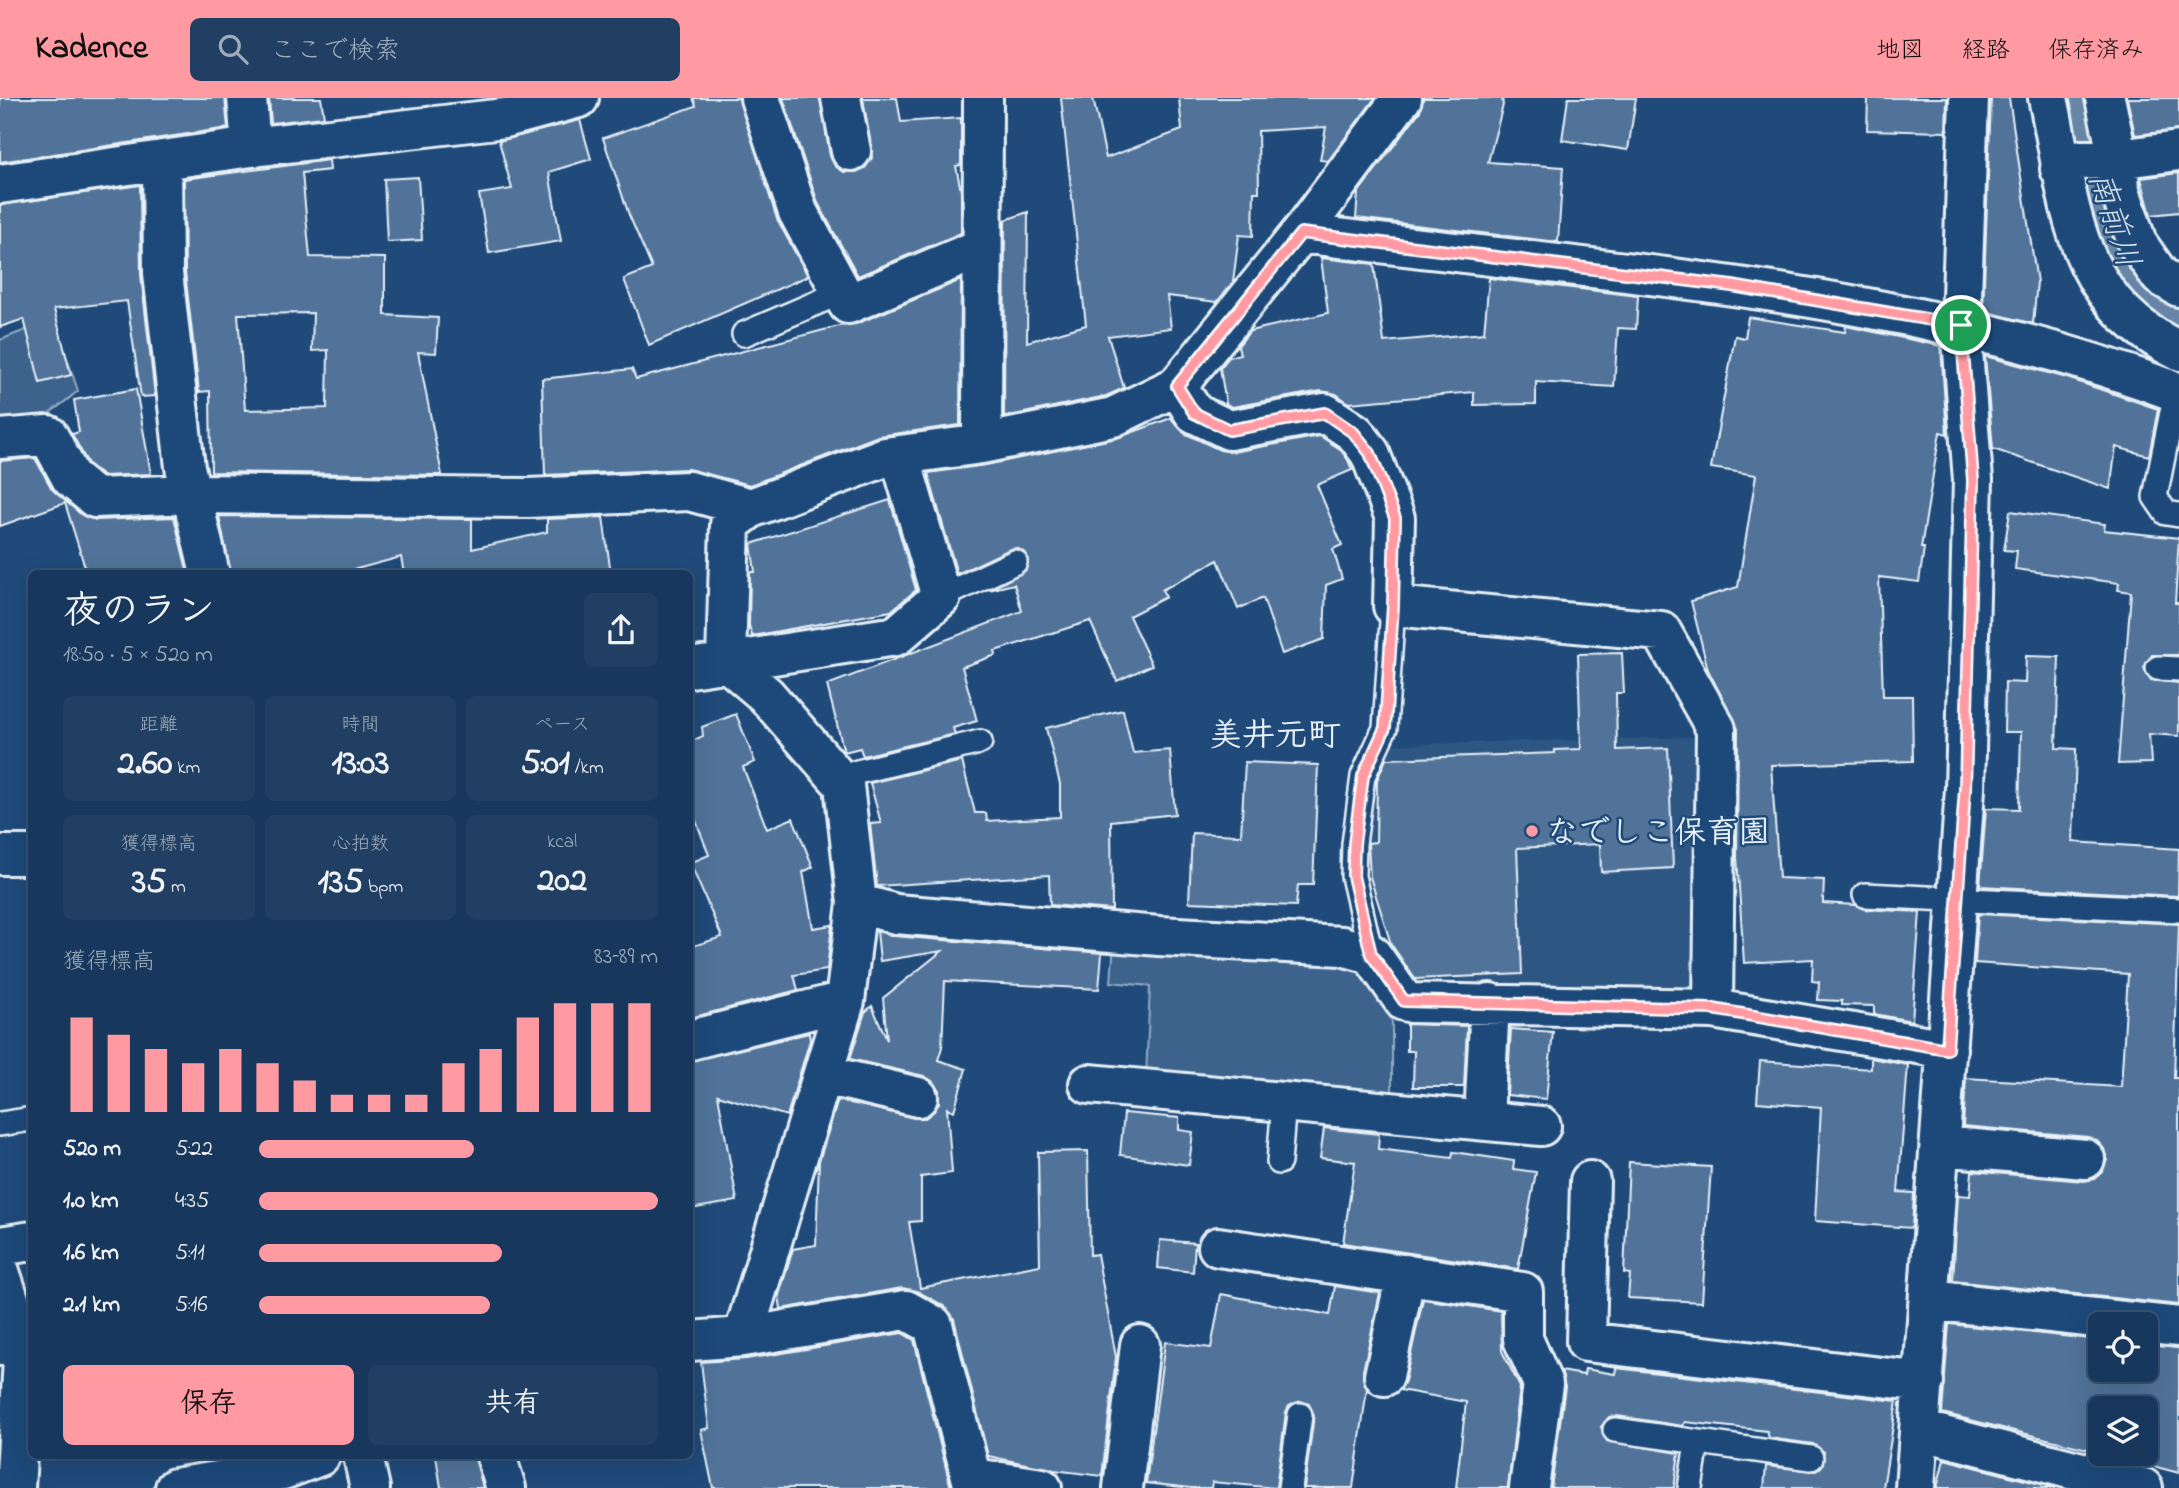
<!DOCTYPE html>
<html lang="ja">
<head>
<meta charset="utf-8">
<style>
  body { margin:0; font-family:"Indie Flower","Klee One",sans-serif; background:#203f62; color:#f1f3f6; height:100vh; display:flex; flex-direction:column; font-size:26px; white-space:nowrap }
  * { box-sizing:border-box; margin:0 }
  p { font-size:23px; color:#9eacbb }
  .icon { flex:none; width:38px; height:38px; fill:none; stroke:currentColor; stroke-width:2; stroke-linecap:round; stroke-linejoin:round }
  .map { position:relative; flex:1; overflow:hidden }
  .panel { position:absolute; left:28px; top:472px; width:665px; height:889px; display:flex; flex-direction:column; background:#17385c; border-radius:10px; box-shadow:0 7px 28px #0002,0 0 0 2px #365272 }
  .panel>* { flex:none }
  .controls { position:absolute; left:2088px; top:1214px; display:grid; gap:14px }
  .controls a { display:grid; place-items:center; width:70px; height:70px; border-radius:10px; background:#17385c; box-shadow:0 7px 28px #0002,0 0 0 2px #365272; font-size:35px }
  .pin { position:absolute; display:grid; place-items:center; width:60px; height:60px; color:#fff; margin:-30px; border:4px solid #fff; border-radius:50%; box-shadow:0 2px 7px #0007 }
  .round { display:grid; place-items:center; flex:none; width:74px; height:74px; border-radius:10px; background:#203f62 }
  .headline { display:flex; align-items:center; justify-content:space-between; height:119px; padding:0 35px }
  h1 { font-size:38px; font-weight:700; line-height:52px }
  .metrics { display:grid; grid-template-columns:repeat(3,1fr); gap:10px; height:119px; padding:7px 35px }
  .metrics div { display:grid; align-content:center; border-radius:10px; background:#203f62; text-align:center }
  .metrics b { font-size:35px; font-weight:700 }
  .metrics small { font-size:19px; font-weight:400 }
  .metrics p { font-size:19px }
  .chart { height:196px; padding:14px 35px }
  .chart p { display:flex; justify-content:space-between }
  .chart svg { width:100%; height:126px; margin-top:7px; stroke:#ff9aa2; stroke-width:6 }
  .cta { display:flex; gap:14px; margin-top:auto; padding:14px 35px }
  .cta a { flex:1; height:80px; border-radius:10px; background:#ff9aa2; color:#111; font-size:28px; font-weight:700; line-height:80px; text-align:center }
  .cta a+a { background:#203f62; color:#f1f3f6 }
  ul { padding:0 35px; list-style:none; font-size:23px }
  li { display:grid; grid-template-columns:112px 84px 1fr; align-items:center; height:52px }
  li i { height:18px; border-radius:9px; background:#ff9aa2 }
  header { display:flex; align-items:center; gap:42px; box-sizing:border-box; height:98px; padding:0 35px; background:#ff9aa2; color:#111 }
  header strong { font-size:33px }
  nav { display:flex; gap:38px; margin-inline-start:auto; font-size:24px }
  .search { width:490px; height:63px; background:#203f62; display:flex; align-items:center; gap:18px; box-sizing:border-box; padding:0 24px; border-radius:10px; color:#9eacbb; font-size:26px }
  .map>svg:first-child { display:block }
  .built { fill:#2e5683 }
  .green { fill:#3c628c; stroke:#92aac2; stroke-width:2 }
  .lines { fill:none; stroke-linecap:round; stroke-linejoin:round }
  .river { stroke:#6685a7; stroke-width:68 }
  .building { fill:#517399; stroke:#e8f1f8; stroke-width:2; fill-rule:evenodd }
  .lane-casing { stroke:#e8f1f8; stroke-width:28 }
  .street-casing { stroke:#e8f1f8; stroke-width:44 }
  .lane { stroke:#1f4a7a; stroke-width:23 }
  .street { stroke:#1f4a7a; stroke-width:38 }
  .route-casing { stroke:#fff; stroke-width:14 }
  .route { stroke:#ff9aa2; stroke-width:9 }
  .poi-dot { fill:#ff9aa2; stroke:#1f4a7a; stroke-width:2.5 }
  .labels { text-anchor:middle; stroke-width:5; stroke-linejoin:round; paint-order:stroke }
  .poi-label { font-size:32px; font-weight:bold; fill:#e8f1f8; stroke:#1f4a7a; text-anchor:start }
  .water-label { font-size:33px; font-style:italic; fill:#d4e1ec; stroke:#1f4a7a }
  .neighbourhood-label { font-size:33px; font-weight:bold; fill:#e8f1f8; stroke:#1f4a7a }
</style>
</head>
<body>
<header>
<strong>Kadence</strong>
<div class="search"><svg class="icon" aria-label="search" viewBox="0 0 24 24"><circle cx="10" cy="10" r="6"/><path d="M15 15l6 6"/></svg>ここで検索</div>
<nav><a>地図</a><a>経路</a><a>保存済み</a></nav>
</header>
<div class="map">
<svg width="2179" height="1390" viewBox="0 0 2179 1390">
  <rect width="100%" height="100%" fill="#1f4a7a"/>
  <filter id="ink" filterUnits="userSpaceOnUse"><feTurbulence type="fractalNoise" baseFrequency=".0143" numOctaves="2"/><feDisplacementMap in="SourceGraphic" scale="14" xChannelSelector="R" yChannelSelector="G"/><feConvolveMatrix kernelMatrix="1 2 1 2 8 2 1 2 1" color-interpolation-filters="sRGB"/></filter>
  <g filter="url(#ink)">
    <!-- built -->
    <path class="built" d="M 1693,639 L 1702,890 L 1460,890 L 1428,785 L 1362,787 L 1369,681 L 1384,647 Z"/>
    <!-- green -->
    <path class="green" d="M 54,221 L 78,293 C 48,317 40,327 0,327 L 0,242 Z
      M 1114,845 L 1342,855 L 1377,885 L 1392,924 L 1392,997 L 1146,979 L 1150,888 L 1111,884 Z"/>
    <g class="lines">
      <!-- river -->
      <path class="river" d="M 2086,0 L 2100,88 L 2118,144 L 2142,196 L 2179,222"/>
    </g>
    <!-- building -->
    <path class="building" d="M 0,0 L 225,0 L 228,30 L 0,64 Z
      M 269,0 L 321,0 L 324,19 L 271,25 Z
      M 693,0 L 739,0 L 777,121 L 808,178 L 649,247 L 624,181 L 652,170 L 629,117 L 603,40 L 696,8 Z
      M 783,0 L 820,0 L 830,58 L 835,68 L 844,74 L 856,74 L 865,70 L 872,60 L 863,0 L 897,0 L 901,24 L 961,20 L 961,67 L 956,68 L 961,93 L 961,135 L 858,178 L 818,105 Z
      M 1061,0 L 1093,0 L 1106,60 L 1182,32 L 1179,0 L 1375,0 L 1328,63 L 1320,62 L 1326,29 L 1258,33 L 1259,94 L 1254,94 L 1253,138 L 1239,137 L 1233,184 L 1217,204 L 1167,198 L 1171,230 L 1108,238 L 1124,290 L 1106,298 L 1004,319 L 1005,122 L 1028,114 L 1027,244 L 1086,227 Z
      M 1423,0 L 1502,0 L 1503,7 L 1488,64 L 1563,69 L 1558,144 L 1356,120 L 1358,95 L 1420,13 Z
      M 1568,0 L 1636,0 L 1628,52 L 1562,42 Z
      M 1868,0 L 1947,0 L 1946,34 L 1867,32 Z
      M 1991,0 L 2009,0 L 2037,184 L 2033,226 L 1983,213 Z
      M 2127,0 L 2179,0 L 2179,32 L 2135,37 Z
      M 580,22 L 591,61 L 549,74 L 561,143 L 489,155 L 479,96 L 512,91 L 499,43 Z
      M 329,62 L 330,72 L 302,75 L 310,159 L 385,160 L 385,217 L 438,220 L 436,255 L 418,254 L 442,377 L 211,374 L 210,293 L 199,294 L 185,174 L 184,81 ZM 313,215 L 312,253 L 328,252 L 327,310 L 245,312 L 238,216 Z
      M 2179,75 L 2179,114 L 2151,117 L 2141,80 Z
      M 418,79 L 422,142 L 387,144 L 384,81 Z
      M 140,87 L 141,177 L 155,298 L 141,299 L 127,203 L 54,211 L 71,277 L 40,285 L 24,221 L 0,229 L 0,107 Z
      M 1321,160 L 1374,166 L 1384,244 L 1484,235 L 1489,180 L 1638,198 L 1636,231 L 1618,230 L 1614,289 L 1536,284 L 1536,306 L 1474,307 L 1474,294 L 1349,305 L 1336,296 L 1321,293 L 1232,309 L 1226,306 L 1220,270 L 1229,259 L 1240,256 L 1238,248 L 1250,233 L 1328,215 Z
      M 961,182 L 960,327 L 878,338 L 750,387 L 688,371 L 545,377 L 542,281 L 632,271 L 636,281 L 843,227 L 856,226 Z
      M 1748,219 L 1845,234 L 1846,228 L 1941,248 L 1947,336 L 1940,334 L 1921,450 L 1924,450 L 1919,484 L 1879,479 L 1883,598 L 1912,598 L 1913,663 L 1771,667 L 1779,780 L 1824,782 L 1823,805 L 1856,807 L 1864,811 L 1920,814 L 1912,923 L 1874,916 L 1874,908 L 1842,907 L 1842,903 L 1818,902 L 1819,884 L 1812,883 L 1813,861 L 1744,865 L 1737,759 L 1738,631 L 1708,572 L 1691,503 L 1738,489 L 1756,377 L 1711,370 L 1735,238 L 1745,240 Z
      M 1985,258 L 2067,280 L 2158,311 L 2149,358 L 2116,349 L 2110,391 L 1993,351 Z
      M 136,291 L 151,376 L 103,378 L 88,366 L 72,336 L 79,334 L 74,302 Z
      M 1171,320 L 1184,335 L 1220,352 L 1233,354 L 1320,338 L 1340,351 L 1348,362 L 1352,372 L 1317,387 L 1342,447 L 1333,451 L 1342,481 L 1326,487 L 1324,541 L 1282,556 L 1263,500 L 1238,511 L 1218,462 L 1162,492 L 1166,499 L 1129,518 L 1152,567 L 1117,583 L 1090,523 L 995,553 L 996,557 L 962,569 L 977,623 L 953,630 L 955,636 L 863,658 L 860,650 L 844,654 L 827,587 L 1022,513 L 1014,486 L 989,492 L 1026,472 L 1027,457 L 1017,450 L 1010,451 L 957,476 L 928,375 L 986,367 L 1117,340 Z
      M 35,360 L 52,391 L 82,417 L 96,422 L 174,419 L 188,476 L 87,476 L 65,405 L 0,428 L 0,363 Z
      M 890,402 L 916,492 L 891,513 L 752,538 L 749,527 L 750,474 L 755,474 L 751,446 Z
      M 2010,413 L 2105,426 L 2104,432 L 2179,440 L 2175,505 L 2179,505 L 2179,557 L 2152,557 L 2144,570 L 2151,582 L 2179,585 L 2179,638 L 2149,636 L 2151,665 L 2118,666 L 2131,494 L 2118,492 L 2119,485 L 2015,471 L 2017,453 L 2004,452 Z
      M 219,418 L 472,421 L 472,451 L 547,434 L 547,421 L 603,419 L 611,476 L 404,476 L 401,459 L 338,476 L 231,476 Z
      M 1622,555 L 1624,595 L 1616,595 L 1617,652 L 1668,650 L 1673,770 L 1601,774 L 1600,746 L 1517,750 L 1522,876 L 1415,881 L 1391,846 L 1370,779 L 1368,745 L 1376,744 L 1377,682 L 1386,661 L 1555,655 L 1555,652 L 1581,651 L 1578,556 Z
      M 2026,558 L 2059,559 L 2056,650 L 2076,651 L 2073,744 L 2179,751 L 2178,798 L 1980,788 L 1986,710 L 2019,711 L 2021,634 L 2004,634 L 2005,584 L 2025,585 Z
      M 1123,612 L 1133,655 L 1170,652 L 1175,716 L 1111,723 L 1112,812 L 1050,807 L 1049,777 L 877,788 L 870,726 L 881,725 L 870,685 L 962,663 L 975,715 L 986,715 L 987,723 L 1060,719 L 1060,686 L 1046,630 Z
      M 736,616 L 755,664 L 743,669 L 767,731 L 793,720 L 813,769 L 803,774 L 813,830 L 832,827 L 827,872 L 794,877 L 798,892 L 690,920 L 690,849 L 722,839 L 690,765 L 709,757 L 690,707 L 690,644 L 703,638 L 702,629 Z
      M 1245,664 L 1318,667 L 1313,787 L 1298,787 L 1296,808 L 1189,804 L 1192,735 L 1241,737 Z
      M 1978,816 L 2179,826 L 2174,980 L 2179,980 L 2179,1207 L 1953,1183 L 1958,1097 L 1970,1098 L 1972,1073 L 2084,1083 L 2094,1081 L 2102,1074 L 2107,1062 L 2104,1051 L 2097,1043 L 2088,1039 L 1963,1028 L 1966,980 L 2121,989 L 2128,876 L 1975,865 Z
      M 877,833 L 894,838 L 1102,855 L 1099,891 L 945,883 L 942,949 L 938,962 L 966,971 L 954,1013 L 947,1010 L 952,1075 L 921,1079 L 921,1123 L 909,1124 L 920,1190 L 1040,1167 L 1038,1054 L 1088,1053 L 1090,1157 L 1097,1156 L 1116,1259 L 1102,1378 L 1054,1372 L 988,1358 L 954,1221 L 944,1208 L 917,1193 L 902,1190 L 781,1211 L 779,1197 L 793,1151 L 816,1147 L 819,1063 L 838,1002 L 914,1020 L 925,1020 L 934,1013 L 939,1005 L 939,992 L 932,983 L 924,978 L 850,961 L 865,914 L 872,908 L 887,942 L 883,900 L 942,853 L 880,863 Z
      M 1407,926 L 1467,928 L 1464,989 L 1413,989 L 1414,953 L 1407,953 Z
      M 1511,931 L 1553,934 L 1546,1001 L 1507,997 Z
      M 809,935 L 810,942 L 787,1018 L 718,997 L 737,1103 L 690,1111 L 690,963 Z
      M 1871,960 L 1908,967 L 1898,1094 L 1914,1095 L 1912,1130 L 1815,1123 L 1821,1009 L 1757,1004 L 1760,963 L 1871,971 Z
      M 1124,1015 L 1179,1020 L 1179,1032 L 1193,1034 L 1189,1067 L 1120,1057 Z
      M 1324,1030 L 1379,1036 L 1378,1051 L 1452,1060 L 1453,1054 L 1514,1063 L 1513,1071 L 1536,1074 L 1518,1171 L 1343,1145 L 1355,1064 L 1320,1060 Z
      M 1629,1064 L 1711,1069 L 1702,1204 L 1628,1200 L 1630,1176 L 1624,1175 Z
      M 1160,1142 L 1195,1145 L 1193,1174 L 1158,1170 Z
      M 1335,1188 L 1380,1195 L 1363,1273 L 1367,1291 L 1353,1390 L 1304,1390 L 1314,1318 L 1309,1306 L 1301,1303 L 1289,1308 L 1286,1314 L 1276,1390 L 1212,1384 L 1211,1390 L 1191,1390 L 1146,1385 L 1165,1244 L 1211,1250 L 1221,1196 L 1330,1217 Z
      M 1423,1201 L 1501,1213 L 1502,1253 L 1520,1289 L 1508,1390 L 1456,1390 L 1466,1304 L 1400,1292 L 1405,1283 Z
      M 1949,1226 L 2100,1242 L 2100,1272 L 2146,1272 L 2146,1247 L 2179,1250 L 2179,1375 L 2107,1356 L 2146,1356 L 2146,1311 L 2100,1311 L 2100,1354 L 1942,1315 Z
      M 902,1235 L 914,1242 L 951,1390 L 713,1390 L 701,1332 L 709,1330 L 701,1264 L 746,1261 Z
      M 1616,1270 L 1897,1303 L 1883,1390 L 1764,1390 L 1766,1368 L 1816,1373 L 1822,1368 L 1824,1354 L 1813,1346 L 1769,1340 L 1767,1333 L 1685,1324 L 1683,1328 L 1617,1318 L 1609,1319 L 1601,1329 L 1607,1343 L 1679,1355 L 1674,1390 L 1551,1390 L 1565,1289 L 1561,1273 L 1584,1277 L 1585,1271 L 1615,1276 Z
      M 436,1358 L 475,1358 L 483,1390 L 441,1390 Z
      M 1944,1361 L 2056,1390 L 1937,1390 Z"/>
    <g class="lines">
      <!-- lane casing -->
      <g class="lane-casing">
        <path id="lane" d="M 744,236 L 842,194
          M 2176,294 L 2155,399 L 2166,415 L 2179,417
          M 941,499 L 1015,464
          M 2158,570 L 2179,571
          M 837,679 L 980,644
          M 1865,797 L 2179,812
          M 1371,856 L 1353,778 L 1354,746 L 1363,678 L 1385,630 L 1393,508
          M 0,1026 L 32,1021
          M 1279,1064 L 1284,1005
          M 1615,1332 L 1811,1360
          M 1290,1390 L 1300,1317
          M 1690,1390 L 1697,1345"/>
      </g>
      <!-- street casing -->
      <g class="street-casing">
        <path id="street" d="M 247,0 L 251,49
          M 760,0 L 798,114 L 848,206 L 981,150
          M 841,0 L 851,53
          M 2048,0 C 2071,104 2069,200 2179,253
          M 2105,0 L 2118,61 L 2120,92 L 2137,145 L 2160,178 L 2179,189
          M 162,62 L 163,175 L 185,369 L 210,476
          M 2060,71 L 2077,62 L 2118,61 L 2179,53
          M 0,86 L 251,49 L 505,20 L 579,0
          M 1301,135 C 1595,175 1900,188 2179,295
          M 1177,288 L 1194,315 L 1229,332 L 1325,315 L 1355,335 L 1370,355 L 1395,420 L 1393,508 L 1661,533 L 1716,631 L 1713,911
          M 0,341 L 48,337 L 71,380 L 95,400 L 192,396 L 528,400 L 689,393 L 751,410
          M 982,346 L 983,0
          M 690,570 L 896,538 L 941,499 L 900,358
          M 0,757 L 32,757
          M 857,805 L 844,687 L 766,597 L 726,563 L 730,426 L 751,410 L 885,359 L 982,346 L 1113,319 L 1177,288 L 1301,135 L 1402,0
          M 690,942 L 845,903
          M 825,977 L 918,999
          M 1089,986 L 1541,1028
          M 1484,1021 L 1490,905
          M 1941,1048 L 2085,1061
          M 1590,1083 L 1586,1244 L 1924,1284
          M 0,1148 L 32,1143
          M 1218,1149 L 1523,1194 L 1523,1241 L 1543,1286 L 1529,1390
          M 0,1174 L 24,1246 L 0,1248
          M 1929,1202 L 2179,1229
          M 743,1239 L 845,903 L 857,805 L 896,816 L 1159,838 L 1342,848 L 1371,856 L 1404,903 L 1412,905 L 1713,911 L 1947,951
          M 690,1243 L 743,1239 L 906,1212 L 933,1227 L 974,1390
          M 1384,1278 L 1406,1176
          M 1920,1332 L 2143,1390
          M 363,1358 L 370,1390
          M 496,1358 L 506,1390
          M 974,1380 L 1042,1390
          M 15,1390 L 24,1246 L 32,1245
          M 175,1390 L 283,1372 L 320,1358
          M 1123,1390 L 1140,1247
          M 1915,1390 L 1965,691 L 1973,382 L 1961,227 L 1969,0"/>
      </g>
      <!-- lane -->
      <use href="#lane" class="lane"/>
      <!-- street -->
      <use href="#street" class="street"/>
    </g>
  </g>
  <g class="lines" filter="url(#ink)">
    <!-- route casing -->
    <g class="route-casing">
      <path id="route" d="M 1301,135 L 1732,188 L 1961,227 L 1973,382 L 1965,691 L 1947,951 L 1713,911 L 1404,903 L 1371,856 L 1353,778 L 1354,746 L 1363,678 L 1385,630 L 1393,508 L 1395,420 L 1370,355 L 1354,335 L 1325,315 L 1229,332 L 1194,315 L 1177,288 Z"/>
    </g>
    <!-- route -->
    <use href="#route" class="route"/>
  </g>
  <!-- markers -->
  <circle class="poi-dot" cx="1532" cy="733" r="7"/>
  <g class="labels">
    <!-- poi labels -->
    <g class="poi-label">
      <text x="1546" y="744">なでしこ保育園</text>
    </g>
    <!-- water labels -->
    <g class="water-label">
      <text transform="translate(2116 121) rotate(72)" y="12">南前川</text>
    </g>
    <!-- neighbourhood labels -->
    <g class="neighbourhood-label">
      <text x="1275" y="647">美井元町</text>
    </g>
  </g>
</svg>
<div class="controls">
<a><svg class="icon" aria-label="locate" viewBox="0 0 24 24"><circle cx="12" cy="12" r="6"/><path d="M12 2v4M12 18v4M2 12h4M18 12h4"/></svg></a>
<a><svg class="icon" aria-label="layers" viewBox="0 0 24 24"><path d="M12 4l9 5-9 5-9-5zM3 14l9 5 9-5"/></svg></a>
</div>
<div class="pin" style="left:1961px;top:227px;background:#1e9e55"><svg class="icon" aria-label="arrive" viewBox="0 0 24 24"><path d="M6 21V4h12l-3 4 3 4H6"/></svg></div>
<section class="panel">
<div class="headline"><div><h1>夜のラン</h1><p>18:50 · 5 × 520 m</p></div><a class="round"><svg class="icon" aria-label="share" viewBox="0 0 24 24"><path d="M12 15V3M7 8l5-5 5 5M5 13v7h14v-7"/></svg></a></div>
<div class="metrics">
<div><p>距離</p><b>2.60<small> km</small></b></div>
<div><p>時間</p><b>13:03</b></div>
<div><p>ペース</p><b>5:01<small> /km</small></b></div>
</div>
<div class="metrics">
<div><p>獲得標高</p><b>35<small> m</small></b></div>
<div><p>心拍数</p><b>135<small> bpm</small></b></div>
<div><p>kcal</p><b>202</b></div>
</div>
<div class="chart"><p><span>獲得標高</span>83–89 m</p>
<svg viewBox="0 0 160 44" preserveAspectRatio="none"><path d="M5 44V11M15 44V17M25 44V22M35 44V27M45 44V22M55 44V27M65 44V33M75 44V38M85 44V38M95 44V38M105 44V27M115 44V22M125 44V11M135 44V6M145 44V6M155 44V6"/></svg>
</div>
<ul>
<li><b>520 m</b>5:22<i style="width:54%"></i></li>
<li><b>1.0 km</b>4:35<i style="width:100%"></i></li>
<li><b>1.6 km</b>5:11<i style="width:61%"></i></li>
<li><b>2.1 km</b>5:16<i style="width:58%"></i></li>
</ul>
<div class="cta"><a>保存</a><a>共有</a></div>
</section>
</div>
</body>
</html>
